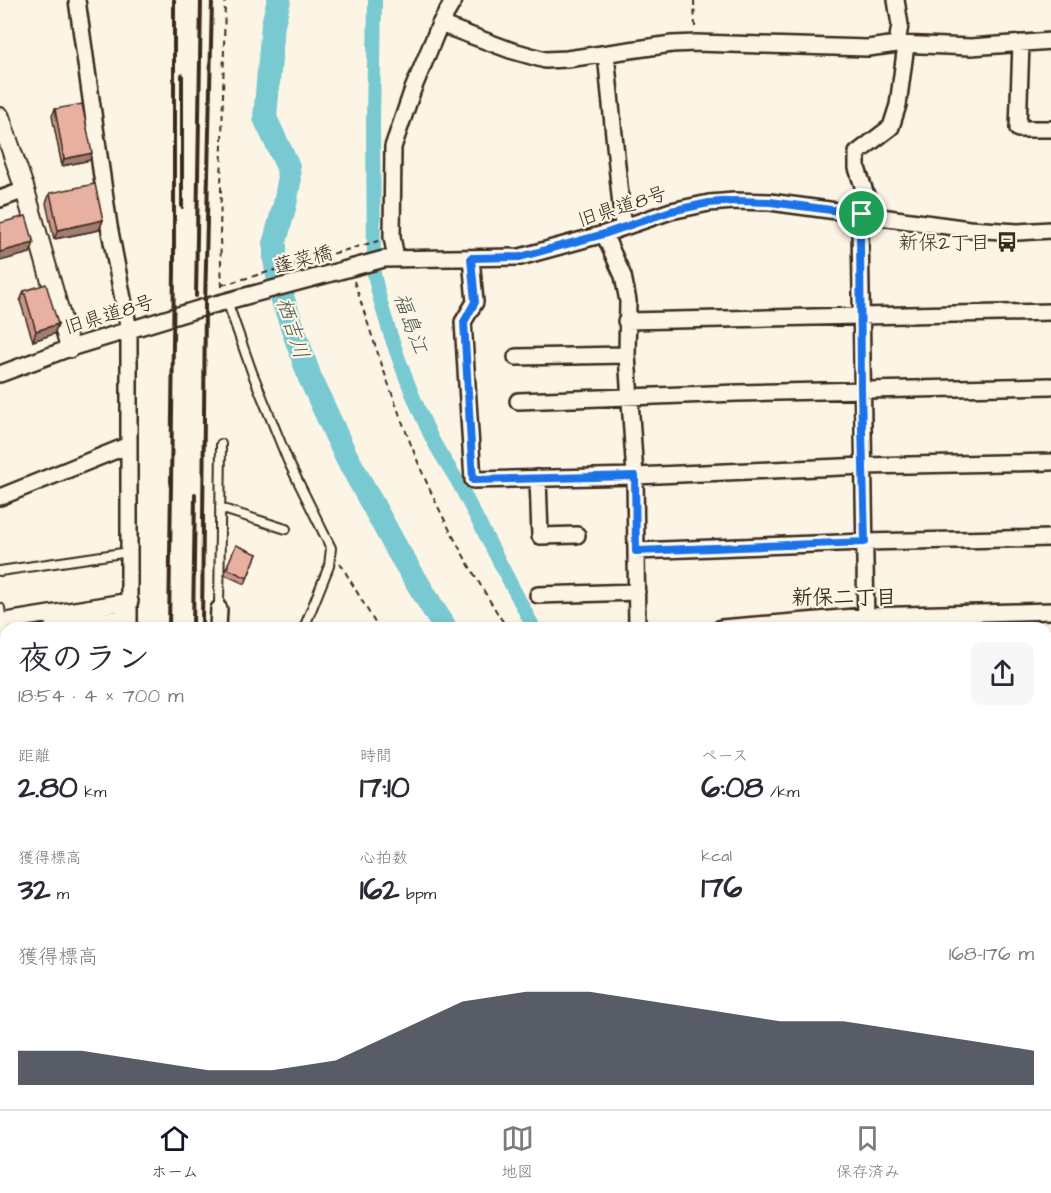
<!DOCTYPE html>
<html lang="ja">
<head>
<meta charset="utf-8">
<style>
  body { margin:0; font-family:"Architects Daughter","Klee One",sans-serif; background:#f7f7f7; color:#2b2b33; height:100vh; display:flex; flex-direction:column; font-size:22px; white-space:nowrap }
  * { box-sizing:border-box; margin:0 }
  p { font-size:20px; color:#7c7c81 }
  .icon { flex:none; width:33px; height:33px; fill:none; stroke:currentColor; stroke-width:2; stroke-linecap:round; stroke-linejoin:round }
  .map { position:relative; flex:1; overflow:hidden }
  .side { position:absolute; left:0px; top:622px; width:1052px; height:488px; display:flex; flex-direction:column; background:#fff; border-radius:18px 18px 0 0; box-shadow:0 3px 9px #0003 }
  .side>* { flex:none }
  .pin { position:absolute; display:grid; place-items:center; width:51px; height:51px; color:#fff; margin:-26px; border:3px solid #fff; border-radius:50%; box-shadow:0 2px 6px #0007 }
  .round { display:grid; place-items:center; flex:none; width:63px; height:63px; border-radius:12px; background:#f7f7f7 }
  .overview { display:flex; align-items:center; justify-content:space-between; height:102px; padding:0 18px }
  h1 { font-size:33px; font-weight:700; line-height:45px }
  .figures { display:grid; grid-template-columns:repeat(3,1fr); gap:9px; height:102px; padding:6px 18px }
  .figures div { display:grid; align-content:center }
  .figures b { font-size:30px; font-weight:700 }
  .figures small { font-size:16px; font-weight:400 }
  .figures p { font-size:16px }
  .chart { height:168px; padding:12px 18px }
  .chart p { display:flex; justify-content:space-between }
  .chart svg { width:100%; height:108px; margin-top:6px; fill:#111827; opacity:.7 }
  .tabs { display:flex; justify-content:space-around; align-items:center; height:84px; border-top:2px solid #e1e1e2; background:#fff; font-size:16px; color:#7c7c81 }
  .tabs a { display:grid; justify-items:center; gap:3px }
  .tabs .selected { color:#111827 }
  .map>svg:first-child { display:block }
  .park { fill:#b5e5a5; stroke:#788862; stroke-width:1.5 }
  .water { fill:url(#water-waves); stroke:#608989; stroke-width:1.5 }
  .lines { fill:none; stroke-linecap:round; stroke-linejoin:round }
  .canal { stroke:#78c9d1; stroke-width:14 }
  .river { stroke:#78c9d1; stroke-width:24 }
  .service-casing { stroke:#3b2a1e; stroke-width:12 }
  .minor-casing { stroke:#3b2a1e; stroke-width:20 }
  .tertiary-casing { stroke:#3b2a1e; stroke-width:22 }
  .path { stroke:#3b2a1e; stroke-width:2; stroke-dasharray:6 4.5; stroke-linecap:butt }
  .service { stroke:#fcf5e5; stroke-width:8 }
  .minor { stroke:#fcf5e5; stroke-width:15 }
  .tertiary { stroke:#fcf5e5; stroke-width:18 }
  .rail { stroke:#3b2a1e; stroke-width:4 }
  .wall { fill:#c8978a; stroke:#3b2a1e; stroke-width:1.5 }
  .shaded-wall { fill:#a27b70; stroke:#3b2a1e; stroke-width:1.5 }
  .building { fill:#e8b0a0; stroke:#3b2a1e; stroke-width:1.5 }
  .route-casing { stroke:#fff; stroke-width:12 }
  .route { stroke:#1a73e8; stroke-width:8 }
  .labels { text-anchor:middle; stroke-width:4.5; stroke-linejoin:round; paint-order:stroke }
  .street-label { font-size:20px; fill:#3b2a1e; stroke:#fcf5e5 }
  .poi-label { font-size:20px; fill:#3b2a1e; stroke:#fcf5e5; text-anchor:end }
  .water-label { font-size:21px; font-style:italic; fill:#4d5a54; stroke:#fcf5e5 }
  .neighbourhood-label { font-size:21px; font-weight:bold; fill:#3b2a1e; stroke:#fcf5e5 }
</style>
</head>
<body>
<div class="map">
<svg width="1051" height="1109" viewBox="0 0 1051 1109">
  <defs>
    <pattern id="water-waves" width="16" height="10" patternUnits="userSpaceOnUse" patternTransform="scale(1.5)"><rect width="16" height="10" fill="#78c9d1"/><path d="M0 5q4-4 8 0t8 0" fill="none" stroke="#64a3a9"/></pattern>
  </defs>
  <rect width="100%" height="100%" fill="#fcf5e5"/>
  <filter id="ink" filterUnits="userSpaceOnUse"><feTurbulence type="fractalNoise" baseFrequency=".0167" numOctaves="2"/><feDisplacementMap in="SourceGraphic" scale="12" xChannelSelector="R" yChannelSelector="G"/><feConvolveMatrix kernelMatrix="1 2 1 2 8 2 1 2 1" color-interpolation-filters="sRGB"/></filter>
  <g filter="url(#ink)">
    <!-- park -->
    <path class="park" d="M 439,1104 L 513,1104 L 508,1109 L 437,1109 Z"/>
    <!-- water -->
    <path class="water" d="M 1051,667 L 1051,729 L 1046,729 L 1046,671 Z"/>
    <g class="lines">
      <!-- canal -->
      <path class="canal" d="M 375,0 L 373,122 L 374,274 C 384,323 407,385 428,430 C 436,450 450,467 460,486 C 485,534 509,581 534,628
        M 1046,1095 L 1051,1099"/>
      <!-- river -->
      <path class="river" d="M 279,0 L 273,24 L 265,118 L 288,167 L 289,182 L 285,204 L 275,241 L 275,260 L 282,297 L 310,378 L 345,454 L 398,551 L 445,628
        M 898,1104 L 902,1109"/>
      <!-- service casing -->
      <g class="service-casing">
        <path id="service" d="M 227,301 L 252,372 L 288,461 L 331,548 L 329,566 L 304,628
          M 220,508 L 286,529
          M 0,571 L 129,552
          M 0,608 L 2,622
          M 219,609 L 221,444
          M 383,1109 L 385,1104"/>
      </g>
      <!-- minor casing -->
      <g class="minor-casing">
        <path id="minor" d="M 77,0 L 109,226 L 129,330 L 129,628
          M 896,0 L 900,25 L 897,44
          M 440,24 L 510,50 L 545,60 L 567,59 L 672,44 L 696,43 L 868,48 L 897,44 L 971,47 L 1051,41
          M 1021,43 L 1018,129 L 1051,129
          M 606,54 L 623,226
          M 0,199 L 25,190
          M 604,234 L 623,276 L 628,301 L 627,355 L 635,476 L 637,628
          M 396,258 L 392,237 L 393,147 L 413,89 L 440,24 L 454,0
          M 471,258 L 475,302 L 463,322 L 473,480 L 635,476 L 864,466 L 1051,462
          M 626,321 L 1051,312
          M 516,357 L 627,355
          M 0,374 L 70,348 L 205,307 L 384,259 L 520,257 L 604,234 L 671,211 L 709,203 L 734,201 L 770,202 L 969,229 L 1018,232 L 1051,230
          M 518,401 L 738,393 L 1051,386
          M 538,478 L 540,536 L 577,535
          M 0,497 L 129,445
          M 636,551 L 865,542 L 1051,538
          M 538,595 L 637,592
          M 0,622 L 130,601
          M 52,628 L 129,617
          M 218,628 L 219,609
          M 721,628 L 866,616 L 1051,611
          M 866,628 L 860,224 L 867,198 L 857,168 L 857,153 L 891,127 L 898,105 L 906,45
          M 0,637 L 6,636
          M 1046,769 L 1051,769
          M 0,841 L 6,841
          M 1046,855 L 1051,855
          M 1046,931 L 1051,931
          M 1046,1021 L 1051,1025
          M 19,1104 L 19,1109
          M 782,1104 L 789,1109
          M 129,1109 L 129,1104
          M 211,1109 L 211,1104
          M 303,1109 L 305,1104
          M 519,1109 L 530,1104 L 542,1109
          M 679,1109 L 681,1104
          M 766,1109 L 768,1104"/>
      </g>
      <!-- tertiary casing -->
      <g class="tertiary-casing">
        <path id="tertiary" d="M 0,117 L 25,190 L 70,348"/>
      </g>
      <!-- path -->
      <path class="path" d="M 694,0 L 695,28
        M 354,281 C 374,343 395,406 420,467 C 442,520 476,580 507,628
        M 222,285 L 378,241
        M 222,287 L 220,237 L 225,0
        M 340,563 L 378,628
        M 1046,650 L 1051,646
        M 827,1104 L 834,1109
        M 1022,1104 L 1029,1109
        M 484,1109 L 488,1104"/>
      <!-- service -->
      <use href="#service" class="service"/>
      <!-- minor -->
      <use href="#minor" class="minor"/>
      <!-- tertiary -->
      <use href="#tertiary" class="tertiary"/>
      <!-- rail -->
      <path class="rail" d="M 182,207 L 182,75
        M 196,296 L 201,0
        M 169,628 L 174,270 L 174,0
        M 193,628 L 195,494
        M 202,628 L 205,307 L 212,0
        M 163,1109 L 163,1104
        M 172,1109 L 172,1104
        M 187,1109 L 187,1104
        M 196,1109 L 196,1104"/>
    </g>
    <!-- wall -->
    <path class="wall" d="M 55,109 L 90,160 L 62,166 L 52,116 Z
      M 50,193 L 103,220 L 99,230 L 54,239 L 46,203 Z
      M 24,291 L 58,324 L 54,334 L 33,341 L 20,301 Z
      M 257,554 L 245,584 L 225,575 L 225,571 L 228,564 Z"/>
    <!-- shaded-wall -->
    <path class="shaded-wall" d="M 92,153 L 90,160 L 62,166 L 64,159 Z
      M 103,220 L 99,230 L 54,239 L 58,230 Z
      M 34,243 L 30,253 L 0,261 L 0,252 Z
      M 58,324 L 54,334 L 33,341 L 36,331 Z
      M 76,1104 L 115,1104 L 113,1108 L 75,1109 Z"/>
    <!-- building -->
    <path class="building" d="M 82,104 L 92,153 L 64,159 L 55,109 Z
      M 95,184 L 103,220 L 58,230 L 50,193 Z
      M 26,216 L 34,243 L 0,252 L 0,223 Z
      M 46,284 L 58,324 L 36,331 L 24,291 Z
      M 236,545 L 257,554 L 247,578 L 228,569 L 228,564 Z"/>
  </g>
  <g class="lines" filter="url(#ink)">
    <!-- route casing -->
    <g class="route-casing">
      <path id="route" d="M 734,201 L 770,202 L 862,214 L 860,225 L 861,390 L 865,542 L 636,551 L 635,476 L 473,480 L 464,322 L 475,302 L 471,258 L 520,257 L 604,234 L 671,211 L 709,203 Z"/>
    </g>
    <!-- route -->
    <use href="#route" class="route"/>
  </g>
  <!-- icons -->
  <defs>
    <g id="bus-bare" transform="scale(1.62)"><path d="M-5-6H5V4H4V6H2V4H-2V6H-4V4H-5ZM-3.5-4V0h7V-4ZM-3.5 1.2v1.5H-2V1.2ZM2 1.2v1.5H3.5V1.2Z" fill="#3b2a1e" stroke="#fcf5e5" stroke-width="2.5" paint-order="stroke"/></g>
  </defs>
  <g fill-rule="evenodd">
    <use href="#bus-bare" x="1007" y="242"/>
  </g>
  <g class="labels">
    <!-- street labels -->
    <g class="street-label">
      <text transform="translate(622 206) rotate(-18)" y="7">旧県道8号</text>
      <text transform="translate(303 259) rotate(-15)" y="7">蓬菜橋</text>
      <text transform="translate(109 314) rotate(-17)" y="7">旧県道8号</text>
    </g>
    <!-- poi labels -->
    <g class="poi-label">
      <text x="990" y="249">新保2丁目</text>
    </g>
    <!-- water labels -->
    <g class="water-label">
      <text transform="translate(411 323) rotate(70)" y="7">福島江</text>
      <text transform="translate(293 328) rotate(72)" y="7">栖吉川</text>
    </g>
    <!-- neighbourhood labels -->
    <g class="neighbourhood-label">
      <text x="844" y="604">新保二丁目</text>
    </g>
  </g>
</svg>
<div class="pin" style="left:862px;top:214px;background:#1e9e55"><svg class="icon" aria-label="arrive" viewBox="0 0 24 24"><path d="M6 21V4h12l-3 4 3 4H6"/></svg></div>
<section class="side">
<div class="overview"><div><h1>夜のラン</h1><p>18:54 · 4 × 700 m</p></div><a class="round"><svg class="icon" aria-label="share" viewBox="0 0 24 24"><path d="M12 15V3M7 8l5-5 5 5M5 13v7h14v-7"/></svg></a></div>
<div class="figures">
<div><p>距離</p><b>2.80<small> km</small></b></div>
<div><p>時間</p><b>17:10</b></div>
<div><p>ペース</p><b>6:08<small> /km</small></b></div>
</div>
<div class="figures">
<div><p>獲得標高</p><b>32<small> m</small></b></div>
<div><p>心拍数</p><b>162<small> bpm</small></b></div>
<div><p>kcal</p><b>176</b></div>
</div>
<div class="chart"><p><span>獲得標高</span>168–176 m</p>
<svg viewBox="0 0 160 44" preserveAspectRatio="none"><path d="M0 44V30L10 30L20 34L30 38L40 38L50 34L60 22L70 10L80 6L90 6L100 10L110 14L120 18L130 18L140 22L150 26L160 30V44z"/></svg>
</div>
</section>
</div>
<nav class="tabs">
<a class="selected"><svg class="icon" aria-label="home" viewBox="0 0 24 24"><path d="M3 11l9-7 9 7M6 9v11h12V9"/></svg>ホーム</a>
<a><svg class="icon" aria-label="map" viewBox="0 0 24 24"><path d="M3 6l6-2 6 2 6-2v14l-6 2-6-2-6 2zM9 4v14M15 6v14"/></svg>地図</a>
<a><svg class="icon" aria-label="saved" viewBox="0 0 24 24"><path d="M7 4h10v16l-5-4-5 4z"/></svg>保存済み</a>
</nav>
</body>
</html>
